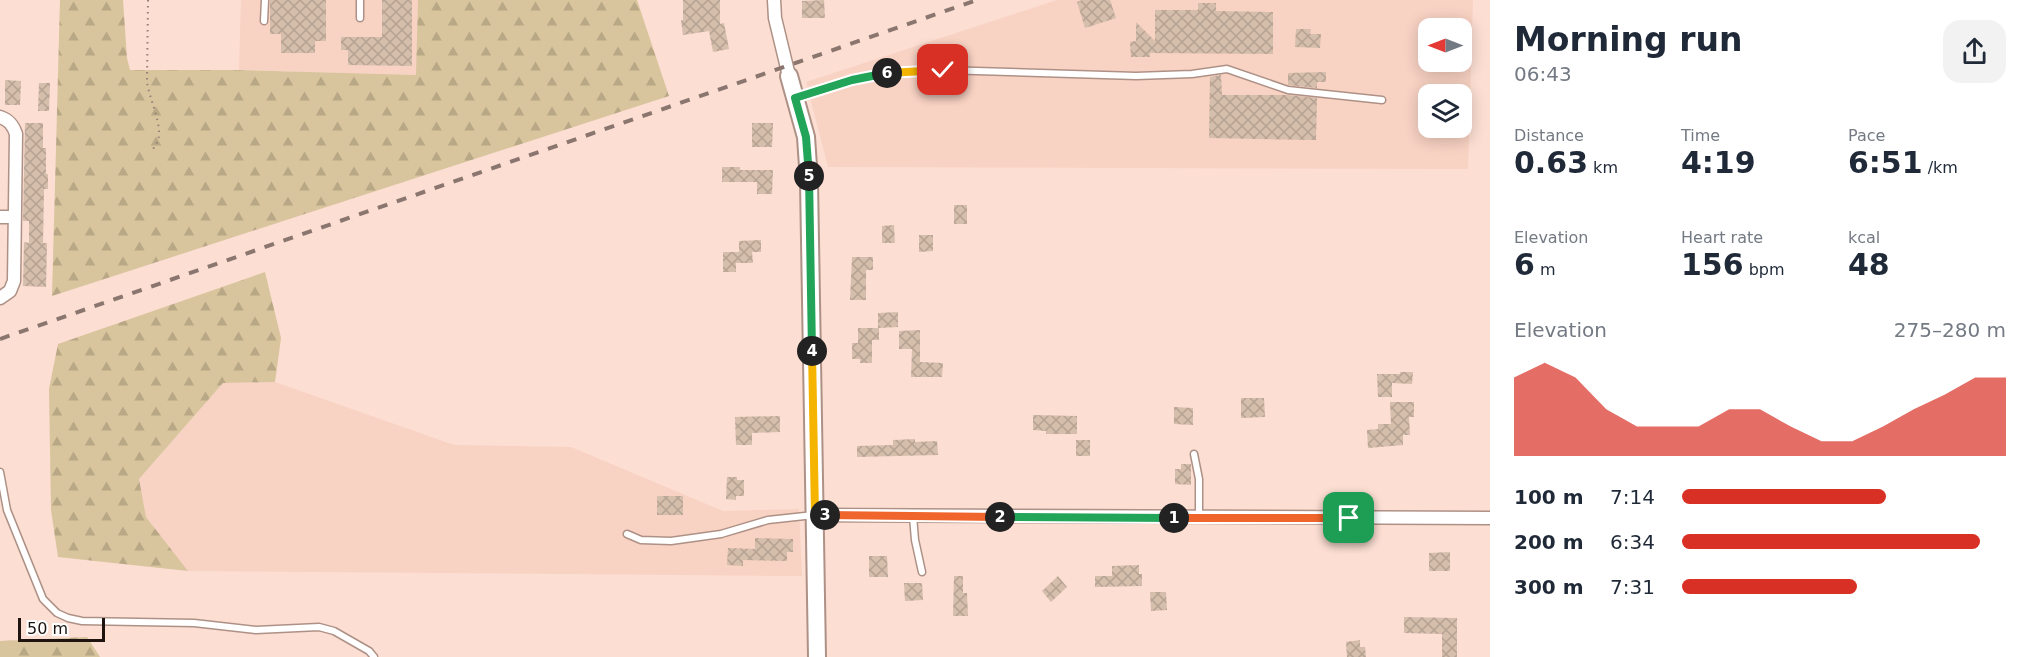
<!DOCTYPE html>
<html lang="en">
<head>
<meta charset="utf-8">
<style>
  body { margin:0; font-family:"DejaVu Sans",sans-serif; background:#f2f2f3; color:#1f2937; height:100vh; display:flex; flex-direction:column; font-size:22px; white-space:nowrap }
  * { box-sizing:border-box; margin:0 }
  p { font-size:20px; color:#747a83 }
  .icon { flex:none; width:33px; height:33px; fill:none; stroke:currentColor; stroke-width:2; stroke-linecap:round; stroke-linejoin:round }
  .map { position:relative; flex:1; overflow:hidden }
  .sheet { display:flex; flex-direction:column; background:#fff; width:540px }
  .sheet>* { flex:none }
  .needle { width:39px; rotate:270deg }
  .tools { position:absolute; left:1418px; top:18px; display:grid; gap:12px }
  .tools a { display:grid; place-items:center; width:54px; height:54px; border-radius:12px; background:#fff; box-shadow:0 3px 15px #0003; font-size:30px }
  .scale { position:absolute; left:18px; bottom:15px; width:87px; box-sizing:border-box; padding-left:6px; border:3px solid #1e130f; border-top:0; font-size:16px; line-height:21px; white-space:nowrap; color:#1e130f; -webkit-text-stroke:4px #fff; paint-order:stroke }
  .pin { position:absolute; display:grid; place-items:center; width:51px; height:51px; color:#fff; margin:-26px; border-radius:12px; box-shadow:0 3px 9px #0006 }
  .km { position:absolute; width:30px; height:30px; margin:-15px; border-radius:50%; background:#222; color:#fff; font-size:16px; line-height:30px; text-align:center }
  .round { display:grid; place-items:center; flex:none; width:63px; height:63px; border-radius:18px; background:#f2f2f3 }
  .headline { display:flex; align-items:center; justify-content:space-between; height:102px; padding:0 24px }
  h1 { font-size:33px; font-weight:700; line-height:45px }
  .metrics { display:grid; grid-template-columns:repeat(3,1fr); gap:9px; height:102px; padding:6px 24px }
  .metrics div { display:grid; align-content:center }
  .metrics b { font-size:30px; font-weight:700 }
  .metrics small { font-size:16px; font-weight:400 }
  .metrics p { font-size:16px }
  .chart { height:168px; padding:12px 24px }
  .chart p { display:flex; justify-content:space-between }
  .chart svg { width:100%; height:108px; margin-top:6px; fill:#d93025; opacity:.7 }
  ul { padding:0 24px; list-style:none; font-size:20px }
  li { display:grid; grid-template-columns:96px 72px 1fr; align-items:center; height:45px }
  li i { height:15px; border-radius:8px; background:#d93025 }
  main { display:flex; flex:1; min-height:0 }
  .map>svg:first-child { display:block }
  .built { fill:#f8d2c3; fill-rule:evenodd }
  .forest { fill:url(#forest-firs) }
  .building { fill:url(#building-cross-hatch) }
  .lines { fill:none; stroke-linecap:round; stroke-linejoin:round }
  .lane-casing { stroke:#ae9186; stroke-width:9 }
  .street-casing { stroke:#ae9186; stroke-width:15 }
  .secondary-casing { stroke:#ae9186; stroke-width:20 }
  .path { stroke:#957f77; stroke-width:2; stroke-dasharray:1.5 4.5; stroke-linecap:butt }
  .lane { stroke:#fff; stroke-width:6 }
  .street { stroke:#fff; stroke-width:12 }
  .secondary { stroke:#fff; stroke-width:16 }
  .rail { stroke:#8a766e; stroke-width:4; stroke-dasharray:10 10; stroke-linecap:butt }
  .split-1-casing { stroke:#fff; stroke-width:12 }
  .split-2-casing { stroke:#fff; stroke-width:12 }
  .split-3-casing { stroke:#fff; stroke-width:12 }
  .split-4-casing { stroke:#fff; stroke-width:12 }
  .split-5-casing { stroke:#fff; stroke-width:12 }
  .split-6-casing { stroke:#fff; stroke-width:12 }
  .split-7-casing { stroke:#fff; stroke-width:12 }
  .split-1 { stroke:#f0652b; stroke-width:8 }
  .split-2 { stroke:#22a559; stroke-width:8 }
  .split-3 { stroke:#f0652b; stroke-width:8 }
  .split-4 { stroke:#f5b400; stroke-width:8 }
  .split-5 { stroke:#22a559; stroke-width:8 }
  .split-6 { stroke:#22a559; stroke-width:8 }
  .split-7 { stroke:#f5b400; stroke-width:8 }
</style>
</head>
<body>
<main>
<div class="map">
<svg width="1490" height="657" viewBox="0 0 1490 657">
  <defs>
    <pattern id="forest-firs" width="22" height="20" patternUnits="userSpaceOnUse" patternTransform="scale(1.5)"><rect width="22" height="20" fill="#d8c49d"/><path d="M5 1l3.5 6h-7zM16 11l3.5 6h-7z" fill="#b9a886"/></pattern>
    <pattern id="building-cross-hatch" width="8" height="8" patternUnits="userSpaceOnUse" patternTransform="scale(1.5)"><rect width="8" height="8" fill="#d5beab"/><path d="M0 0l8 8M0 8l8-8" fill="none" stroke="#b6a292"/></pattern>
  </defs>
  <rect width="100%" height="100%" fill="#fcded2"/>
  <!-- built -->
  <path class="built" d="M 241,0 L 418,0 L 417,75 L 239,70 Z
    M 1057,0 L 1473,0 L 1468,169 L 828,167 L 806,82 ZM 1428,28 L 1461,28 L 1461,62 L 1428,62 ZM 1428,94 L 1461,94 L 1461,128 L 1428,128 Z
    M 275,382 L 454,445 L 571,447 L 723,511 L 799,509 L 802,576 L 188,571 L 146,517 L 139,479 L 223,383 Z"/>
  <!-- forest -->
  <path class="forest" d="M 60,0 L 123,0 L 127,58 L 130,70 L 239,70 L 416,75 L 418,0 L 637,0 L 669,96 L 52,296 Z
    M 265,272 L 281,338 L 275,382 L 223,383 L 139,479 L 146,517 L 188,571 L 58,557 L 51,510 L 49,389 L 58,344 Z
    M 87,637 L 100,657 L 0,657 L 0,641 Z"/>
  <!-- building -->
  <path class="building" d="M 270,0 L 326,0 L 326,41 L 315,41 L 315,53 L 281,53 L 281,34 L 270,34 Z
    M 382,0 L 412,0 L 412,66 L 348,65 L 348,50 L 341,50 L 341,37 L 382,37 Z
    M 683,0 L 720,0 L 720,24 L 724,23 L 729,49 L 713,52 L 709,31 L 683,35 L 681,20 L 683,20 Z
    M 824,0 L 825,18 L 802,18 L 802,1 Z
    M 1082,0 L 1110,0 L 1116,18 L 1085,28 L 1077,2 Z
    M 1198,3 L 1216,3 L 1216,11 L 1273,12 L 1273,54 L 1150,53 L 1150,57 L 1131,57 L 1130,42 L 1136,41 L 1136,22 L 1155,41 L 1155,10 L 1198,10 Z
    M 1296,29 L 1311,29 L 1310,34 L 1321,34 L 1320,48 L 1295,47 Z
    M 1326,72 L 1326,82 L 1317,82 L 1317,88 L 1288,85 L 1288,73 Z
    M 1221,75 L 1222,95 L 1288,95 L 1317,98 L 1316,140 L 1209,138 L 1210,77 Z
    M 5,80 L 21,81 L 20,105 L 5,105 Z
    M 39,83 L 50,83 L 49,111 L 38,111 Z
    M 25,123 L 43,123 L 43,148 L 46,148 L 46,174 L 48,174 L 48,189 L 44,189 L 43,243 L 47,243 L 46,287 L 23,286 L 24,242 L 29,243 L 29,221 L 23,221 Z
    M 752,123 L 773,123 L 772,147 L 752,147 Z
    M 722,167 L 740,167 L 740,170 L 773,170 L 772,194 L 757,194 L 757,182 L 722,182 Z
    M 954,205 L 967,205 L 967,224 L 954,224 Z
    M 894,225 L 895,243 L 882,243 L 882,226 Z
    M 919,235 L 933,235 L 933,251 L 919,252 Z
    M 761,240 L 761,252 L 752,252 L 753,263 L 736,263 L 736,272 L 723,272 L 723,252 L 739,252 L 739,241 Z
    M 852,257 L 873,257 L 873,270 L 866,270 L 866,300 L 850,300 Z
    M 898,312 L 898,327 L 878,328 L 878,313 Z
    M 858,328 L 879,328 L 879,340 L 872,340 L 872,363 L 860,363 L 860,359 L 852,359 L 852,343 L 858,343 Z
    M 920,330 L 920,362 L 943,363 L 942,377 L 911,377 L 912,349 L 899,349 L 899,331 Z
    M 1400,372 L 1413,372 L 1412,384 L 1392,383 L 1392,397 L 1378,397 L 1377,374 L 1400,374 Z
    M 1241,398 L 1264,398 L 1265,417 L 1241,418 Z
    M 1390,402 L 1414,402 L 1414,417 L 1409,417 L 1410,435 L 1403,435 L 1403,445 L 1368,448 L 1367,430 L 1378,429 L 1378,424 L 1391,424 Z
    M 1174,407 L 1193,408 L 1193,425 L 1174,424 Z
    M 1033,415 L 1077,416 L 1077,434 L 1046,434 L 1046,431 L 1033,430 Z
    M 780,416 L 780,432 L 752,433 L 752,445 L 736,445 L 735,417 Z
    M 915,439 L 915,442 L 937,441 L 938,455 L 857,457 L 857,446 L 893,445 L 893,440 Z
    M 1076,440 L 1090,440 L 1090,456 L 1076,456 Z
    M 1181,464 L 1191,464 L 1191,485 L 1175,484 L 1175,469 L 1181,469 Z
    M 727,477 L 737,477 L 737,480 L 744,480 L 744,496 L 736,496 L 736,500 L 726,499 Z
    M 657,496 L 683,496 L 683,515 L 657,515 Z
    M 755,538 L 793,539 L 793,552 L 787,552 L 787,561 L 743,560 L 743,566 L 727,565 L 728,548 L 755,549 Z
    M 1450,552 L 1450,571 L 1429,571 L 1429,553 Z
    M 869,556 L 887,556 L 888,577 L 869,577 Z
    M 1139,565 L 1139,574 L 1142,574 L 1142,586 L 1095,587 L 1095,576 L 1112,576 L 1112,566 Z
    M 954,576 L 963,576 L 963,593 L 967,593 L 968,616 L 953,616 Z
    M 1058,576 L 1067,587 L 1051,602 L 1042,591 Z
    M 904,583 L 922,583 L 923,600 L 905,601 Z
    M 1150,592 L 1166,592 L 1167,610 L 1151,611 Z
    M 1404,617 L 1457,618 L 1457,657 L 1442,657 L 1442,634 L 1404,633 Z
    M 1360,640 L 1360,647 L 1365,647 L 1366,657 L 1347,657 L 1346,642 Z"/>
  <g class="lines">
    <!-- lane casing -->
    <g class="lane-casing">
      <path id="lane" d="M 360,18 L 360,0
        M 264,21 L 265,0
        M 796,98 L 852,80 L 886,73 L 943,70 L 1136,76 L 1192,74 L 1227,69 L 1288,90 L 1382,100
        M 1194,454 L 1199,479 L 1199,517
        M 0,472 L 7,510 L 43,599 L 57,613 L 68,618 L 82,621 L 194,623 L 256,630 L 319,627 L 334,631 L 369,651 L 374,657
        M 913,516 L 915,540 L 922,572
        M 627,534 L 641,540 L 671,541 L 721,534 L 768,520 L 814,515"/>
    </g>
    <!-- street casing -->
    <g class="street-casing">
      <path id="street" d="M 774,0 L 775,18 L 789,76
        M 0,117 C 9,120 13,125 16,134 L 14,281 L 10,291 L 0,298
        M 0,217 L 15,217
        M 815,515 L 1490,518"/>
    </g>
    <!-- secondary casing -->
    <g class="secondary-casing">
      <path id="secondary" d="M 789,76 L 806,137 L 809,181 L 817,657"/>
    </g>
    <!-- path -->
    <path class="path" d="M 148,0 L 147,82 C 149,98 163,126 158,140 C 157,143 155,146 153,149"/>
    <!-- lane -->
    <use href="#lane" class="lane"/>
    <!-- street -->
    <use href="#street" class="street"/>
    <!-- secondary -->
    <use href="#secondary" class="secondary"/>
    <!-- rail -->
    <path class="rail" d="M 0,339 L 977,0"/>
  </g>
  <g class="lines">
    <!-- split-1 casing -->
    <g class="split-1-casing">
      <path id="split-1" d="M 1174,518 L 1349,518"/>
    </g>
    <!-- split-2 casing -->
    <g class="split-2-casing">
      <path id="split-2" d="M 1000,517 L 1174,518"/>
    </g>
    <!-- split-3 casing -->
    <g class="split-3-casing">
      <path id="split-3" d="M 825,515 L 1000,517"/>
    </g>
    <!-- split-4 casing -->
    <g class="split-4-casing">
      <path id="split-4" d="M 812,351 L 815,515 L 825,515"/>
    </g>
    <!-- split-5 casing -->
    <g class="split-5-casing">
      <path id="split-5" d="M 809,176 L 812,351"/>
    </g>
    <!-- split-6 casing -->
    <g class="split-6-casing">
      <path id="split-6" d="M 809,176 L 806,137 L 795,98 L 852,80 L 887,73"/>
    </g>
    <!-- split-7 casing -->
    <g class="split-7-casing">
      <path id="split-7" d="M 887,73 L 943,70"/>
    </g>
    <!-- split-1 -->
    <use href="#split-1" class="split-1"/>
    <!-- split-2 -->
    <use href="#split-2" class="split-2"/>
    <!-- split-3 -->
    <use href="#split-3" class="split-3"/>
    <!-- split-4 -->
    <use href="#split-4" class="split-4"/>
    <!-- split-5 -->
    <use href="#split-5" class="split-5"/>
    <!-- split-6 -->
    <use href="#split-6" class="split-6"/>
    <!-- split-7 -->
    <use href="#split-7" class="split-7"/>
  </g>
</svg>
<div class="tools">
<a><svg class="needle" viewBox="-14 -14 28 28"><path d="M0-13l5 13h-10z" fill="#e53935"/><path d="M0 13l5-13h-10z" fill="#747a83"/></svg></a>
<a><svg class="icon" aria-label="layers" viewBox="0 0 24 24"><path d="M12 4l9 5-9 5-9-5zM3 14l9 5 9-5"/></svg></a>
</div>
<div class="scale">50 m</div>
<div class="pin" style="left:1349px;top:518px;background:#1e9e55"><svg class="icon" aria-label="arrive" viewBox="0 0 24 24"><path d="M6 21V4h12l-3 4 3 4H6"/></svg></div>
<div class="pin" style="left:943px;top:70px;background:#d93025"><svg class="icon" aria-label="check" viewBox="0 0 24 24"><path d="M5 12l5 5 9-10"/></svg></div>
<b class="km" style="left:1174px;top:518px">1</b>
<b class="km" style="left:1000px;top:517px">2</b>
<b class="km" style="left:825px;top:515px">3</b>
<b class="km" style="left:812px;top:351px">4</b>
<b class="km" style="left:809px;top:176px">5</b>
<b class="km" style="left:887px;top:73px">6</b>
</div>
<section class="sheet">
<div class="headline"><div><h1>Morning run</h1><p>06:43</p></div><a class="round"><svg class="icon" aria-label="share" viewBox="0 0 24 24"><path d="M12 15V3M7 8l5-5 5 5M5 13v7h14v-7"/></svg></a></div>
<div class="metrics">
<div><p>Distance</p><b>0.63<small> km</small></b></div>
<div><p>Time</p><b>4:19</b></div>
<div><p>Pace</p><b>6:51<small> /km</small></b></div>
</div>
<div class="metrics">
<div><p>Elevation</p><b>6<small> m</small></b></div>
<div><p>Heart rate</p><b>156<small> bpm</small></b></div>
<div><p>kcal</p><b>48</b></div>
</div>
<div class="chart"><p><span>Elevation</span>275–280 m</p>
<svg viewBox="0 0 160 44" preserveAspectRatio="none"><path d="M0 44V12L10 6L20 12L30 25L40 32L50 32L60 32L70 25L80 25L90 32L100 38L110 38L120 32L130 25L140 19L150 12L160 12V44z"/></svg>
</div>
<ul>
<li><b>100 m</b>7:14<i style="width:63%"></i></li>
<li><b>200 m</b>6:34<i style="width:92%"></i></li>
<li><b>300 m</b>7:31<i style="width:54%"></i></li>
</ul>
</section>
</main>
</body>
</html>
